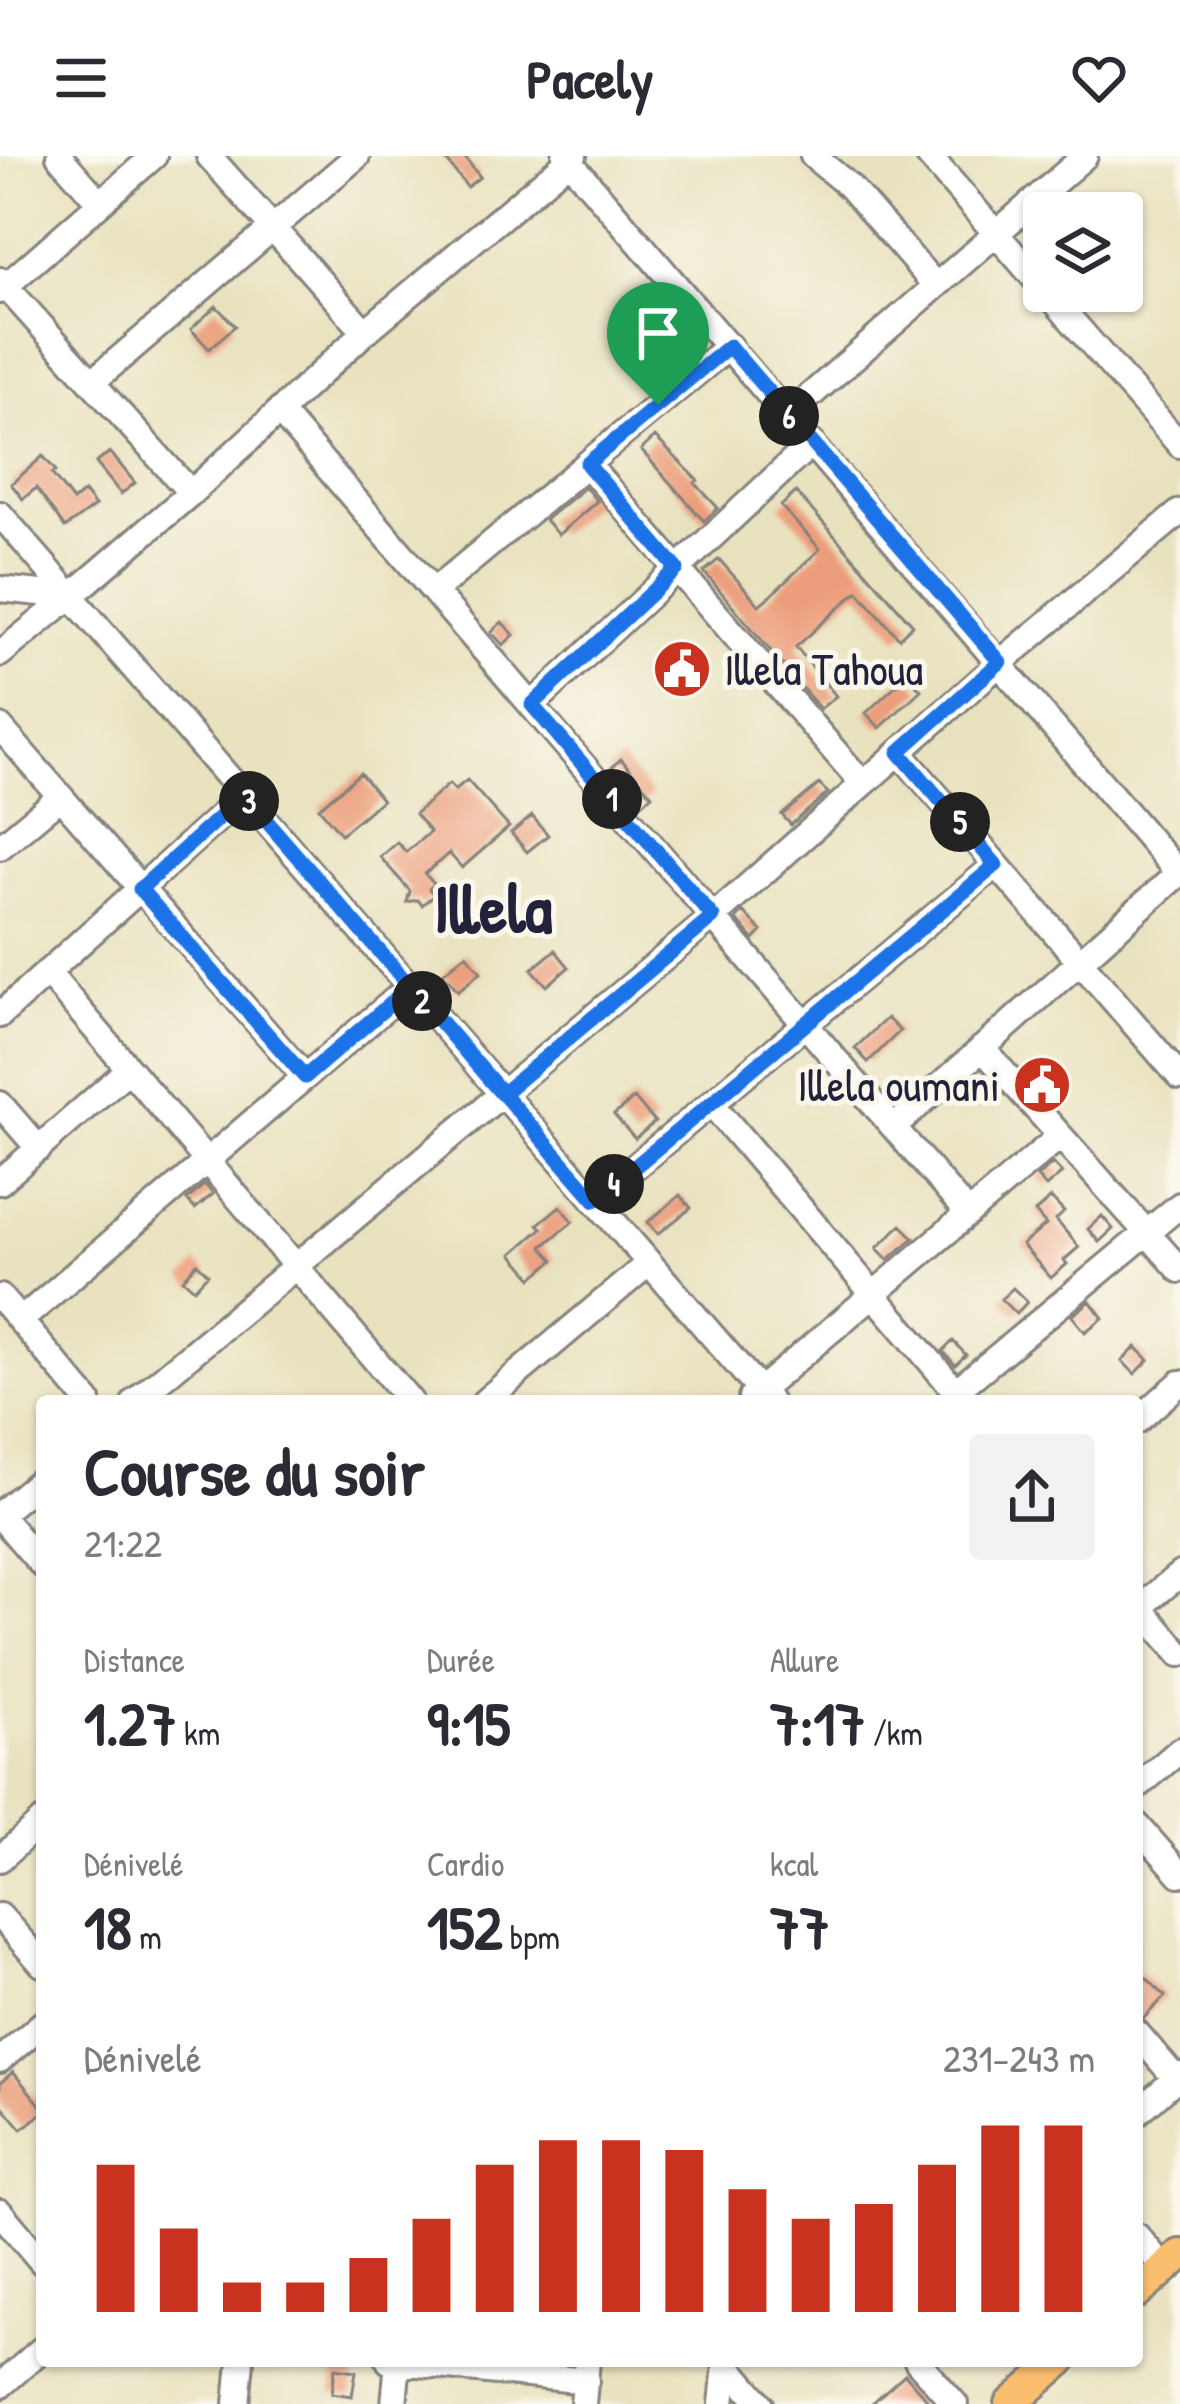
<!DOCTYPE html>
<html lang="fr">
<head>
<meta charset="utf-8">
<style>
  body { margin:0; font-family:"Patrick Hand",sans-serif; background:#f2f2f3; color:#2b2b33; height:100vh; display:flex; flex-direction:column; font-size:45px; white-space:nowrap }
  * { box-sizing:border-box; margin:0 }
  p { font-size:39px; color:#7c7c81 }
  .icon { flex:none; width:66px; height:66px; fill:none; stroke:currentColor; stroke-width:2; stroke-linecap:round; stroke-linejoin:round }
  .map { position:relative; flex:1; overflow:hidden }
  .drawer { position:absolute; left:36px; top:1239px; width:1107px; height:972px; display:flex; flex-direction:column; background:#fff; border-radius:12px; box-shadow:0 3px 9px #0004 }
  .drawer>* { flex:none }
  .tools { position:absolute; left:1023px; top:36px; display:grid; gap:24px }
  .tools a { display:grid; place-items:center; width:120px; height:120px; border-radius:12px; background:#fff; box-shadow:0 3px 9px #0004; font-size:60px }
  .pin { position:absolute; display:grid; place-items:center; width:102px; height:102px; color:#fff; margin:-123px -51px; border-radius:50% 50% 50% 0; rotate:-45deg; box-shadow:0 0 12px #0007 }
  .pin .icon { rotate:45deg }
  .km { position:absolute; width:60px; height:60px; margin:-30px; border-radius:50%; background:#222; color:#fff; font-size:33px; line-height:60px; text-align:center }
  .round { display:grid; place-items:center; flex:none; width:126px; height:126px; border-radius:12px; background:#f2f2f3 }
  .head { display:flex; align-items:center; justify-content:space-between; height:204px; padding:0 48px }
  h1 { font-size:66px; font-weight:700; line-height:90px }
  .figures { display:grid; grid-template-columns:repeat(3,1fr); gap:18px; height:204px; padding:12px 48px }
  .figures div { display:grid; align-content:center }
  .figures b { font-size:60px; font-weight:700 }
  .figures small { font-size:33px; font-weight:400 }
  .figures p { font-size:33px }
  .chart { height:336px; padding:24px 48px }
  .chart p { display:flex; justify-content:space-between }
  .chart svg { width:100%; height:216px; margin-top:12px; stroke:#c8321e; stroke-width:6 }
  header { display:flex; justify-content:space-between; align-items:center; height:156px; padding:0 48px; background:#fff; font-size:54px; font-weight:700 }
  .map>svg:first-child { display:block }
  .building { fill:#ec9e7c }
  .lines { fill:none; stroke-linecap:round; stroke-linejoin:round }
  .minor-casing { stroke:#86827d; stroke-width:30 }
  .major-casing { stroke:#86827d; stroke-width:36 }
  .minor { stroke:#fff; stroke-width:24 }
  .major { stroke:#fbbe6e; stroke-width:30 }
  .route-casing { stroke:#fff; stroke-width:24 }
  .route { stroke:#1a73e8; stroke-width:15 }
  .labels { text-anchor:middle; stroke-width:10; stroke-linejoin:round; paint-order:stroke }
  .poi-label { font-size:45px; fill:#22223b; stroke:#fbf7ec; text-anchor:start }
  .town-label { font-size:69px; font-weight:bold; fill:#22223b; stroke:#fbf7ec }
</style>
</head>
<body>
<header><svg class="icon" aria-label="menu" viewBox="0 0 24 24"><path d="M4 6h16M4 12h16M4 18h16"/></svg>Pacely<svg class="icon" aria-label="heart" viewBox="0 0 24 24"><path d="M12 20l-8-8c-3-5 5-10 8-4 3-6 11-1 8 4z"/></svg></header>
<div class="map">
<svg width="1180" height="2248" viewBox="0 0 1180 2248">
  <rect width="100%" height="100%" fill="#fbf7ec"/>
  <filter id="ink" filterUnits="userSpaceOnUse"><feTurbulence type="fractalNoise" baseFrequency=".00833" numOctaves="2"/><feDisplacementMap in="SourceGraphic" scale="24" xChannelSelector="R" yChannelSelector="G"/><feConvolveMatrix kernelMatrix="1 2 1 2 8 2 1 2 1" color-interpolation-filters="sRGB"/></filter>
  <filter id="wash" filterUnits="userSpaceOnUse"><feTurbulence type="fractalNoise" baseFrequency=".004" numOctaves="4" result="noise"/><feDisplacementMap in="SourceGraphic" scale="48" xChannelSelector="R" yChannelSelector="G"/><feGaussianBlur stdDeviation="2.7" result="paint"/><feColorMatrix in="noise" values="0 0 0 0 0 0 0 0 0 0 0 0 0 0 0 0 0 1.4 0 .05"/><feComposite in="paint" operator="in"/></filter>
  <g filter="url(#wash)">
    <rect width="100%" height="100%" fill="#e9e2bf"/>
    <g id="blocks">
      <!-- building -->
      <path class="building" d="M 443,0 L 464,0 L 480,21 L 467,31 Z
        M 216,150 L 235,170 L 209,193 L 191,173 Z
        M 655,281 L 698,324 L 695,327 L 718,352 L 704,365 L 641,294 Z
        M 110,296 L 135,327 L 121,338 L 96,307 Z
        M 43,300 L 56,315 L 52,318 L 73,345 L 84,336 L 95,350 L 65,372 L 36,332 L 23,343 L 11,328 Z
        M 585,331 L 597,345 L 558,379 L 545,364 Z
        M 796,336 L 913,469 L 899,482 L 858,435 L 796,491 L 836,540 L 820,553 L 704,416 L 719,403 L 759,449 L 770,440 L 820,393 L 781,350 Z
        M 502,466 L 514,479 L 503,489 L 491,476 Z
        M 907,519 L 921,534 L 880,572 L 866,557 Z
        M 621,603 L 652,639 L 640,650 L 609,614 Z
        M 360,617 L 382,644 L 341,678 L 319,652 Z
        M 467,624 L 509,671 L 462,712 L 449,697 L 425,718 L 434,728 L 429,733 L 434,739 L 422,749 L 418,744 L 407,746 L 410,735 L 380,701 L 397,686 L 406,696 L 430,676 L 415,658 L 449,628 L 455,634 Z
        M 819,628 L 828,637 L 791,669 L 782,659 Z
        M 532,660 L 548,679 L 527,696 L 511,677 Z
        M 743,756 L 762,775 L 754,784 L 736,763 Z
        M 555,794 L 569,811 L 547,830 L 532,813 Z
        M 466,798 L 481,816 L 458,835 L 443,817 Z
        M 887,862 L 900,875 L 868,906 L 855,892 Z
        M 634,942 L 655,966 L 635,983 L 614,959 Z
        M 1053,1007 L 1062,1017 L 1046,1031 L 1037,1021 Z
        M 205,1028 L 213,1038 L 195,1053 L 187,1044 Z
        M 680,1039 L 691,1052 L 658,1078 L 648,1066 Z
        M 1051,1042 L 1064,1056 L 1056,1064 L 1079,1091 L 1064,1104 L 1067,1108 L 1051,1122 L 1022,1089 L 1046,1069 L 1035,1056 Z
        M 560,1050 L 573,1065 L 542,1091 L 554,1104 L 533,1122 L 512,1098 L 542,1072 L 538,1068 Z
        M 1102,1060 L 1113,1073 L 1099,1086 L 1088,1073 Z
        M 901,1069 L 914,1082 L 888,1104 L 877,1092 Z
        M 197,1107 L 208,1118 L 194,1133 L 183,1123 Z
        M 1013,1132 L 1027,1146 L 1016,1158 L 1001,1143 Z
        M 1090,1145 L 1103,1162 L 1085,1176 L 1072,1160 Z
        M 953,1185 L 966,1199 L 955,1209 L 943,1195 Z
        M 1136,1191 L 1149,1204 L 1135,1218 L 1122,1205 Z
        M 1137,1813 L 1165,1840 L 1144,1862 L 1137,1861 Z
        M 13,1916 L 42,1951 L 42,1957 L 22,1973 L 0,1947 L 0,1927 Z
        M 335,2212 L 356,2215 L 352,2240 L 332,2237 Z
        M 905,2218 L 931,2248 L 871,2248 Z"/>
    </g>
  </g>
  <g filter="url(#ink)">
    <use href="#blocks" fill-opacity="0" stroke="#86827d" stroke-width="3"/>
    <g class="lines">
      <!-- minor casing -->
      <g class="minor-casing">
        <path id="minor" d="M 59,0 L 100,47
          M 209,0 L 365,176
          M 565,0 L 1180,719
          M 813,0 L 849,30 L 936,130
          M 929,0 L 1044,133
          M 0,124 L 191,337
          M 0,135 L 154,0
          M 1046,135 L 1180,289
          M 92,226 L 357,0
          M 279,255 L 968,1058
          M 788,259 L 1085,0
          M 587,308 L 863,628
          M 0,358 L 769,1245
          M 0,433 L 71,440 L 191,337 L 365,176 L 574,0
          M 434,435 L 729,190
          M 0,498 L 71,440
          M 532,549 L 812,287
          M 0,571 L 305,921
          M 899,596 L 1180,921
          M 0,691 L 60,641
          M 47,816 L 410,1245
          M 0,859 L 244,639
          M 982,892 L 1180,1114
          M 711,947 L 964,1245
          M 0,948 L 39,993
          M 894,971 L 1179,717
          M 0,1026 L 129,913
          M 595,1044 L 996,709
          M 0,1141 L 88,1245
          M 20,1165 L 410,831
          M 956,1235 L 1180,1049
          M 751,1242 L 1060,980
          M 135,1245 L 713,761 L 1001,506 L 1180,356
          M 485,1245 L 649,1107
          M 1137,1265 L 1180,1227
          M 0,1358 L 42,1323
          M 0,1360 L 42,1409
          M 1137,1448 L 1180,1498
          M 1140,1451 L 1180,1418
          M 1137,1631 L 1180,1594
          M 1137,1669 L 1180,1718
          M 0,1703 L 42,1665
          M 0,1760 L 42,1808
          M 1137,1877 L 1176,1923
          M 0,1904 L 42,1868
          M 1137,1957 L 1180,1919
          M 0,2056 L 42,2106
          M 1137,2080 L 1165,2113
          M 389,2205 L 586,2225
          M 724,2205 L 761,2248
          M 917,2205 L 955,2248
          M 0,2230 L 42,2193
          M 237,2248 L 241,2205
          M 394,2248 L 398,2205
          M 583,2248 L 587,2205
          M 722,2248 L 726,2208"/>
      </g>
      <!-- major casing -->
      <g class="major-casing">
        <path id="major" d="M 1137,2137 L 1180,2099
          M 1011,2248 L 1060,2205"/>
      </g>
      <!-- minor -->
      <use href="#minor" class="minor"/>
      <!-- major -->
      <use href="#major" class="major"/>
    </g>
  </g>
  <g class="lines" filter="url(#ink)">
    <!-- route casing -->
    <g class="route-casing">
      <path id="route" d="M 658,249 L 587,308 L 677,413 L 532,549 L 713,761 L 502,938 L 410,831 L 305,921 L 140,733 L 244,639 C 361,774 478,909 595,1044 L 996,709 L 899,596 L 1000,506 L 729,190 L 658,249"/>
    </g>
    <!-- route -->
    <use href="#route" class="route"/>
  </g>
  <!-- icons -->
  <defs>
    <g id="civic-disc" transform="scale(3)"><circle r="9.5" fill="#c8321e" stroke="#fbf7ec"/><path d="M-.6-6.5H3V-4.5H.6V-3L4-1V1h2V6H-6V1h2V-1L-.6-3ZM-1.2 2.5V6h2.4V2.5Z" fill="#fff"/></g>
  </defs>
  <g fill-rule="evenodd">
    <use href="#civic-disc" x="682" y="513"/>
    <use href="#civic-disc" x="1042" y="929"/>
  </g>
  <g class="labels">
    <!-- poi labels -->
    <g class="poi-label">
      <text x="724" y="529">Illela Tahoua</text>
      <text x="1000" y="945" text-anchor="end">Illela oumani</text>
    </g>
    <!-- town labels -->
    <g class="town-label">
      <text x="493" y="776">Illela</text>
    </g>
  </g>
</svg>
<div class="tools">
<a><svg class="icon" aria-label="layers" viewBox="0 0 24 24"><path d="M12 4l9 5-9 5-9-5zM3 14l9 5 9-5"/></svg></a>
</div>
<div class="pin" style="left:658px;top:249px;background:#1e9e55"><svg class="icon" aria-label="arrive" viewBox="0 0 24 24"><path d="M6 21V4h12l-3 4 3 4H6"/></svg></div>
<b class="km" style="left:612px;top:643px">1</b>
<b class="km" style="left:422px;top:845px">2</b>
<b class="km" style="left:249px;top:645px">3</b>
<b class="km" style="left:614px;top:1028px">4</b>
<b class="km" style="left:960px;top:666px">5</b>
<b class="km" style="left:789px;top:260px">6</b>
<section class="drawer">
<div class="head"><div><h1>Course du soir</h1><p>21:22</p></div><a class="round"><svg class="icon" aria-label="share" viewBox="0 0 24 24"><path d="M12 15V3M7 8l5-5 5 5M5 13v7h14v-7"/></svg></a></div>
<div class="figures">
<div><p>Distance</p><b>1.27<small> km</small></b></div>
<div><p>Durée</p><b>9:15</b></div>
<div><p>Allure</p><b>7:17<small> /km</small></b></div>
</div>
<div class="figures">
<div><p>Dénivelé</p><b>18<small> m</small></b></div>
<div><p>Cardio</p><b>152<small> bpm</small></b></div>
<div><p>kcal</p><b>77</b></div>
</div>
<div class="chart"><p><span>Dénivelé</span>231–243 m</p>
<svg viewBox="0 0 160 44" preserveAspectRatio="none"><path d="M5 44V14M15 44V27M25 44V38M35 44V38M45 44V33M55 44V25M65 44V14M75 44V9M85 44V9M95 44V11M105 44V19M115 44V25M125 44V22M135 44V14M145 44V6M155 44V6"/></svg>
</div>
</section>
</div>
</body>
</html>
